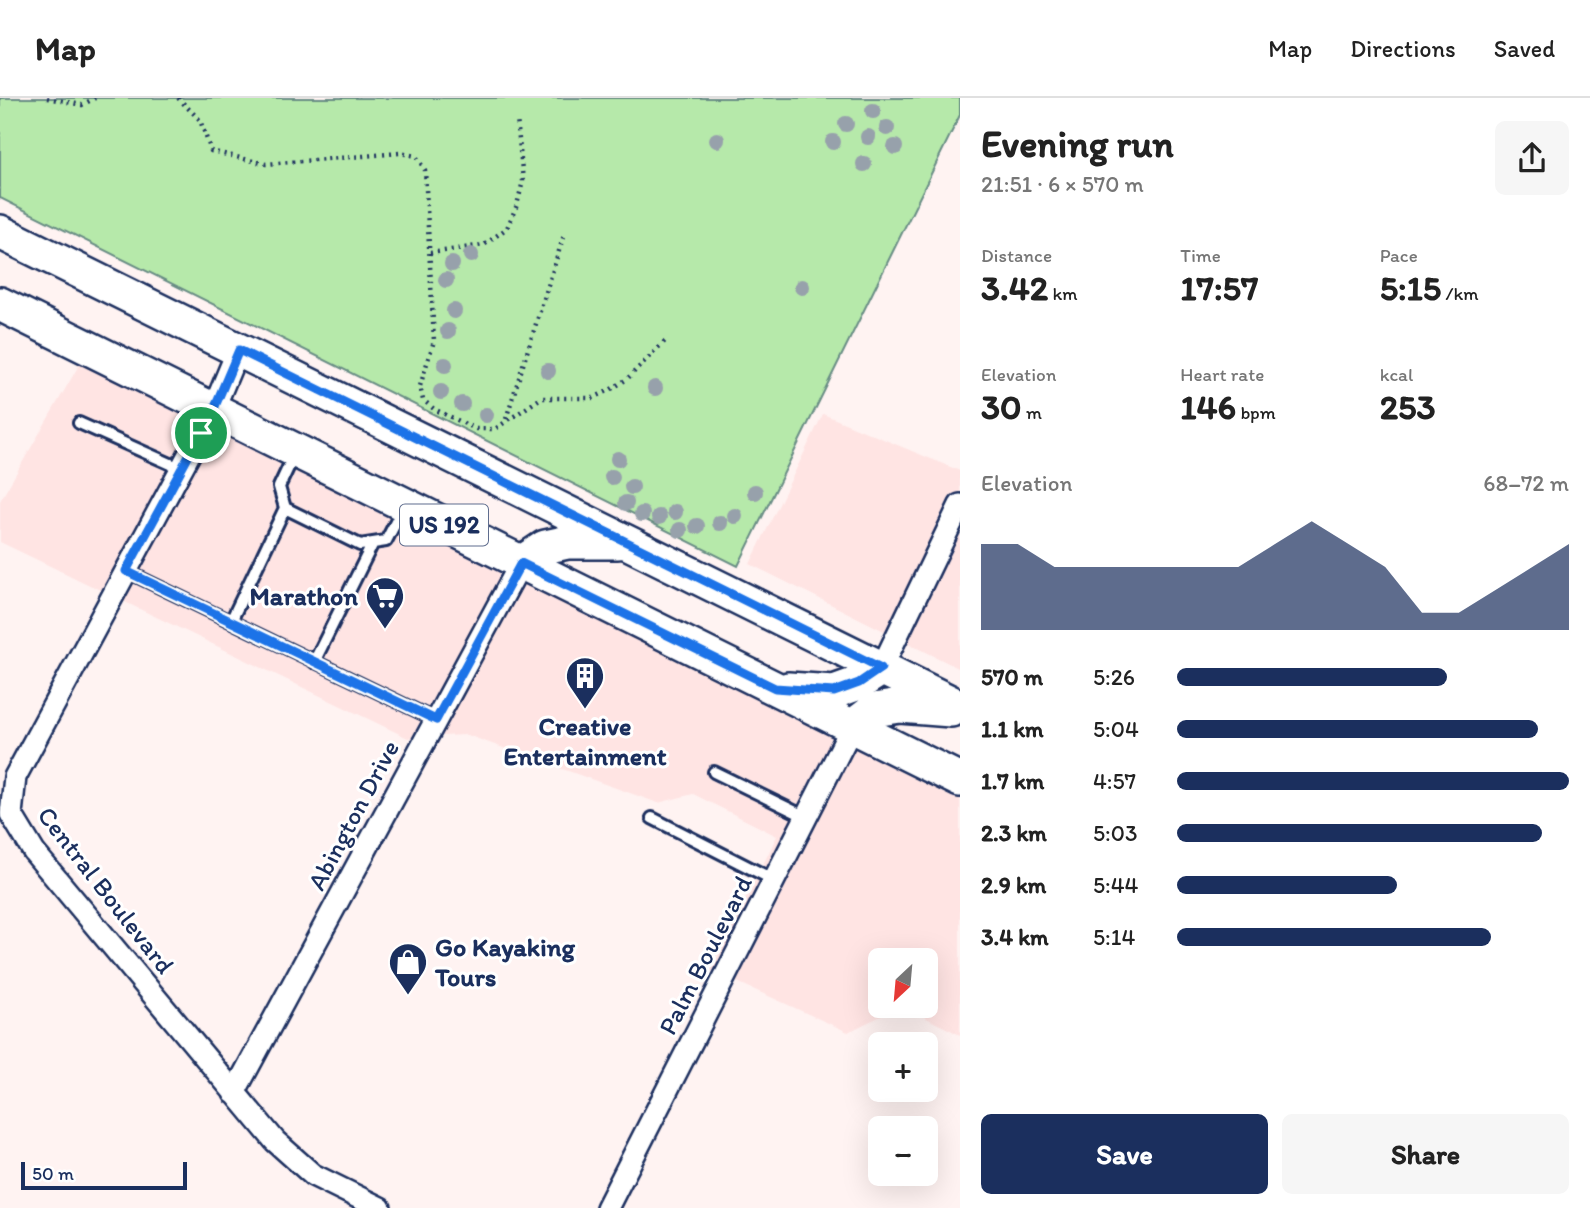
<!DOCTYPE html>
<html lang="en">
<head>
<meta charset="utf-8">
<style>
  body { margin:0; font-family:Itim,sans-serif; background:#f6f6f6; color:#222; height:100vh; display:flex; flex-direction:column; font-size:26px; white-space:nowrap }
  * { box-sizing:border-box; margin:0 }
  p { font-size:23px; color:#767676 }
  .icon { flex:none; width:38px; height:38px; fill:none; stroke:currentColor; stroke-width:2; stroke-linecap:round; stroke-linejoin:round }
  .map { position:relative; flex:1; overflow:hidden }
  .side { display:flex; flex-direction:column; background:#fff; width:630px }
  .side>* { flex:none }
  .needle { width:46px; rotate:206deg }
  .fabs { position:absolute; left:868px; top:850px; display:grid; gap:14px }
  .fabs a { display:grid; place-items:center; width:70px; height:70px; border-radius:10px; background:#fff; box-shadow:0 7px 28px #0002; font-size:35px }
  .scale { position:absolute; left:21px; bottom:18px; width:166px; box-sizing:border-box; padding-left:7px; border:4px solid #1b2f5e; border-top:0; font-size:19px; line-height:24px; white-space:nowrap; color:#1b2f5e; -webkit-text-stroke:5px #fff; paint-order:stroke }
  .pin { position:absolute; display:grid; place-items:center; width:60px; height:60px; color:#fff; margin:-30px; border:4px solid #fff; border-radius:50%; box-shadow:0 2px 7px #0007 }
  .round { display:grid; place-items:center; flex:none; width:74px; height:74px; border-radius:10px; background:#f6f6f6 }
  .headline { display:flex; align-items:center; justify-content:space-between; height:119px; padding:0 21px }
  h1 { font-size:38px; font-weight:800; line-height:52px }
  .stats { display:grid; grid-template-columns:repeat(3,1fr); gap:10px; height:119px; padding:7px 21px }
  .stats div { display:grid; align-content:center }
  .stats b { font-size:35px; font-weight:800 }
  .stats small { font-size:19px; font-weight:400 }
  .stats p { font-size:19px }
  .chart { height:196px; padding:14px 21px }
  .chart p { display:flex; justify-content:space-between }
  .chart svg { width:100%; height:126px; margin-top:7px; fill:#1b2f5e; opacity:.7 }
  .primary-button { display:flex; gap:14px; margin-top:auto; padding:14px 21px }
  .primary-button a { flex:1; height:80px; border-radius:10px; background:#1b2f5e; color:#fff; font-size:28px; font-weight:800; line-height:80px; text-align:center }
  .primary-button a+a { background:#f6f6f6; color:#222 }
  ul { padding:0 21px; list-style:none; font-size:23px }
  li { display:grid; grid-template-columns:112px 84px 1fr; align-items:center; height:52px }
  li i { height:18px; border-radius:9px; background:#1b2f5e }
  header { display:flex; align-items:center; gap:42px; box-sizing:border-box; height:98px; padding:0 35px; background:#fff; border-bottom:2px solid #e0e0e0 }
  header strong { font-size:33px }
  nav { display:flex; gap:38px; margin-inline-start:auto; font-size:24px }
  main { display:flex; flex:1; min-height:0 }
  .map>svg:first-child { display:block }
  .built { fill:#ffe4e3; fill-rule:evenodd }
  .green { fill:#b6e9aa; stroke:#688c84; stroke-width:2 }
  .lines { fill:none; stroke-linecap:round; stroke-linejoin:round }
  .lane-casing { stroke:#1b2f5e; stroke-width:16 }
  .street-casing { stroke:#1b2f5e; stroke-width:26 }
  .primary-casing { stroke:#1b2f5e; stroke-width:38 }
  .path { stroke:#1b2f5e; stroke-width:4.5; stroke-dasharray:2 5; stroke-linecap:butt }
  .lane { stroke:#fff; stroke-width:10 }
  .street { stroke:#fff; stroke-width:21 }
  .primary { stroke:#fff; stroke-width:33 }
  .tree { fill:#97a1ab }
  .route-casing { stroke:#fff; stroke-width:14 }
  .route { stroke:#1a73e8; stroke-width:9 }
  .labels { text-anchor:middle; stroke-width:6; stroke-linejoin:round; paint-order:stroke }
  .shield { fill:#fff; stroke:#5f6d8e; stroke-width:2 }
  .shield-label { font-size:24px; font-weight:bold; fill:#1b2f5e }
  .poi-label { font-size:26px; font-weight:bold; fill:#1b2f5e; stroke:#fff; text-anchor:end }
  .street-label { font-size:26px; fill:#1b2f5e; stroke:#fff }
</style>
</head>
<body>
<header>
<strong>Map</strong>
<nav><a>Map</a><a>Directions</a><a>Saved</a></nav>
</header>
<main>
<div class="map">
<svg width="960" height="1110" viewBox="0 0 960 1110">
  <rect width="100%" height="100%" fill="#fff3f2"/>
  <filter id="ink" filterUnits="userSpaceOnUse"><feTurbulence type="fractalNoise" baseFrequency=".0143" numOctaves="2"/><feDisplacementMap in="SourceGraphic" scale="14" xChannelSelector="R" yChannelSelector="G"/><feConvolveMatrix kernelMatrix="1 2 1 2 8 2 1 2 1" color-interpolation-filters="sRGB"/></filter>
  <g filter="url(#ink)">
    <!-- built -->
    <path class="built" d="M 82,262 L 504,471 L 413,639 L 408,640 L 0,444 L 0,403 Z
      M 823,316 L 960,373 L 960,571 L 750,466 Z
      M 525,481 L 836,635 L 714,874 L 711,872 L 777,738 L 693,696 L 658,705 L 467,637 L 440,638 Z
      M 857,645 L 960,696 L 960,937 L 902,908 L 848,934 L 735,883 ZM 880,863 L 926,863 L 926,908 L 880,908 Z"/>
    <!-- green -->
    <path class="green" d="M 0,0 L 960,0 L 960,17 L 738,468 L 0,100 Z"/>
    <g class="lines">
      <!-- lane casing -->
      <g class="lane-casing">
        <path id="lane" d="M 79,325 L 182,371
          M 285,410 L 360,447 L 386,443 L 403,410
          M 126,473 L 436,622
          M 231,523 L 285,410 L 279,389 L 294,357
          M 314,564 L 373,445
          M 714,674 L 806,719
          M 652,720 L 774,782"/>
      </g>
      <!-- street casing -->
      <g class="street-casing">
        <path id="street" d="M 238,252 L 213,312 L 15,679 L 11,716 L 34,754 L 275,1043 L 313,1077 L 380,1110
          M 881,571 L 960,407
          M 234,995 L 521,465
          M 607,1110 L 852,629"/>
      </g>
      <!-- primary casing -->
      <g class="primary-casing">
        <path id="primary" d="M 0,134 L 960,609
          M 0,206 L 960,682
          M 521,465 L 545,449 L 568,444 L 618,444
          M 788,591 L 834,594 L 859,585 L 881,571
          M 852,629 L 874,612 L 900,608 L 951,612"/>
      </g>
      <!-- path -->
      <path class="path" d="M 47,0 L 82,7 L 95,0
        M 178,0 L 200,22 L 211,53 L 266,66 L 400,55 L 416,58 L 425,72 L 434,243 L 420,288 L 423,302 L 434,311 L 476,331 L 495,331 L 541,300 L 593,300 L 610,292 L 627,281 L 665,243
        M 430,155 L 484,147 L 507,130 L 517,107 L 523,83 L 517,21
        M 506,321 L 564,137"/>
      <!-- lane -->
      <use href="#lane" class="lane"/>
      <!-- street -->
      <use href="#street" class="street"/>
      <!-- primary -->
      <use href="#primary" class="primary"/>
    </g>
    <!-- trees -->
    <g class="tree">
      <circle cx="873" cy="13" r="8"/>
      <circle cx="846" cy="26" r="8"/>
      <circle cx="887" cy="30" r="8"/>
      <circle cx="868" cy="39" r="8"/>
      <circle cx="717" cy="42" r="8"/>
      <circle cx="833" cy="44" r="8"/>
      <circle cx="895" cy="49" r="8"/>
      <circle cx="864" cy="66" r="8"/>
      <circle cx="471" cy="157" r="8"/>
      <circle cx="452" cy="166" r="8"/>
      <circle cx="446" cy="182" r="8"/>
      <circle cx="802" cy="189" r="8"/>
      <circle cx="454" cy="213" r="8"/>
      <circle cx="448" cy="233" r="8"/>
      <circle cx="445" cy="267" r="8"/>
      <circle cx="548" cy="273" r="8"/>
      <circle cx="655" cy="290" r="8"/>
      <circle cx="441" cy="294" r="8"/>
      <circle cx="462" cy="306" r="8"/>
      <circle cx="486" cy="317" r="8"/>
      <circle cx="618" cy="361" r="8"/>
      <circle cx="612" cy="379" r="8"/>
      <circle cx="632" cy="389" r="8"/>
      <circle cx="755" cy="394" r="8"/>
      <circle cx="626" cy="405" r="8"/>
      <circle cx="675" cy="414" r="8"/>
      <circle cx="642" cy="416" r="8"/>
      <circle cx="735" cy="418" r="8"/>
      <circle cx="659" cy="419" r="8"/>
      <circle cx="720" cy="425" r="8"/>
      <circle cx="697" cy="428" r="8"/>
      <circle cx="680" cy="432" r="8"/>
    </g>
  </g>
  <g class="lines" filter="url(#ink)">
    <!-- route casing -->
    <g class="route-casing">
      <path id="route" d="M 239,252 L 881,570 L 859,585 L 834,594 L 775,590 L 521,465 L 436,622 L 126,473 L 213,313 Z"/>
    </g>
    <!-- route -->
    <use href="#route" class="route"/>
  </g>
  <!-- icons -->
  <defs>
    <g id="supermarket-pin" transform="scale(2.0125)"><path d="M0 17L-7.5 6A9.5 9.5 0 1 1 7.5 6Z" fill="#1b2f5e" stroke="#fff"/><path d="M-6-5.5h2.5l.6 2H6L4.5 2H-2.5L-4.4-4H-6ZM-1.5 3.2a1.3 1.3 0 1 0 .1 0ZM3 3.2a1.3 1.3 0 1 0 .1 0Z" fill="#fff"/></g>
    <g id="building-pin" transform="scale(2.0125)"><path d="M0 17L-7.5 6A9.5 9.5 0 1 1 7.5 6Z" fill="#1b2f5e" stroke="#fff"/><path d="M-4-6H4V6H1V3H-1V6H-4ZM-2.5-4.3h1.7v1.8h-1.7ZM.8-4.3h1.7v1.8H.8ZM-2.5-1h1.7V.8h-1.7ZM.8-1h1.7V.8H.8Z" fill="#fff"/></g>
    <g id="shop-pin" transform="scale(2.0125)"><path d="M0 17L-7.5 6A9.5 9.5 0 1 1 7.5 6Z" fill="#1b2f5e" stroke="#fff"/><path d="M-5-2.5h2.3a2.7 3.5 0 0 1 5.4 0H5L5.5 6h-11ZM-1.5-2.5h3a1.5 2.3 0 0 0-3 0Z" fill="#fff"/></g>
  </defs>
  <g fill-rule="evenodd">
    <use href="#supermarket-pin" x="385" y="498"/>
    <use href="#building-pin" x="585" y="578"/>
    <use href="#shop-pin" x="408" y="864"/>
  </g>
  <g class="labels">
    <!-- shield labels -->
    <rect class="shield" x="400" y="406.5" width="88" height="41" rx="5"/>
    <g class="shield-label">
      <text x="444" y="435">US 192</text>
    </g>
    <!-- poi labels -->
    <g class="poi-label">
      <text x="358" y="507">Marathon</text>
      <text x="585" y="637" text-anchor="middle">Creative<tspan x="585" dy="30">Entertainment</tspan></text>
      <text x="435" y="858" text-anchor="start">Go Kayaking<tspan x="435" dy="30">Tours</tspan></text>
    </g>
    <!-- street labels -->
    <g class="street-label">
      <text transform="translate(353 717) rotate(-62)" y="9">Abington Drive</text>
      <text transform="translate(106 792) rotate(52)" y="9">Central Boulevard</text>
      <text transform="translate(705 857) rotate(-63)" y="9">Palm Boulevard</text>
    </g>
  </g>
</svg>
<div class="fabs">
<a><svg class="needle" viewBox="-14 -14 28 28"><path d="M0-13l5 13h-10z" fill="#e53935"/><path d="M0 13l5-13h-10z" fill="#767676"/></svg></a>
<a>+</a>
<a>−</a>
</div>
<div class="scale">50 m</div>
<div class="pin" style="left:201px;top:335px;background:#1e9e55"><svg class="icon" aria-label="arrive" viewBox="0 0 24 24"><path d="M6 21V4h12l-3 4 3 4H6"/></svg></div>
</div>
<section class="side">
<div class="headline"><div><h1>Evening run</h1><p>21:51 · 6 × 570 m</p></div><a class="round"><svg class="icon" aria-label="share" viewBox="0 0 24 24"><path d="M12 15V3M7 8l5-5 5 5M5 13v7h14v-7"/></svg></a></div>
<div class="stats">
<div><p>Distance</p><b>3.42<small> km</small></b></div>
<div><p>Time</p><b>17:57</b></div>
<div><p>Pace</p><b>5:15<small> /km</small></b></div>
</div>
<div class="stats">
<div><p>Elevation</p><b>30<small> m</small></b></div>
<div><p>Heart rate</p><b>146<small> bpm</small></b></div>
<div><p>kcal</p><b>253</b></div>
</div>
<div class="chart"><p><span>Elevation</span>68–72 m</p>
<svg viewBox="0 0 160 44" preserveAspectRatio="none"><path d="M0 44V14L10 14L20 22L30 22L40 22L50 22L60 22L70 22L80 14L90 6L100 14L110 22L120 38L130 38L140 30L150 22L160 14V44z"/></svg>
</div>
<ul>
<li><b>570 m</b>5:26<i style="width:69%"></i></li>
<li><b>1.1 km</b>5:04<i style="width:92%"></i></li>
<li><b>1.7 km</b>4:57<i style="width:100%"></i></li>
<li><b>2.3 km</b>5:03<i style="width:93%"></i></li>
<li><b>2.9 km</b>5:44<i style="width:56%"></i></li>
<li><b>3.4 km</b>5:14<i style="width:80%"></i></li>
</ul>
<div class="primary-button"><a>Save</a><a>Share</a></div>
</section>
</main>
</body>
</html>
